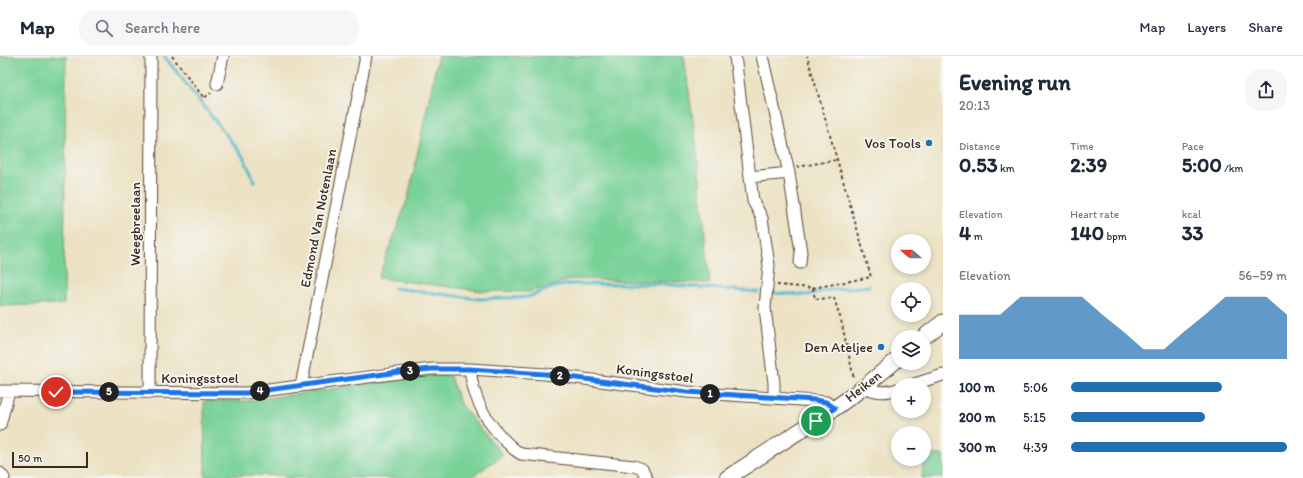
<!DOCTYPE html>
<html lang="en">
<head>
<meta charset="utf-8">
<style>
  body { margin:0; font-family:Itim,sans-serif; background:#f6f6f7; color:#1f2937; height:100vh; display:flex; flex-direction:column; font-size:15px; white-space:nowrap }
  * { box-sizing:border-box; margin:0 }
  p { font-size:13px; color:#747a83 }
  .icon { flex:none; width:22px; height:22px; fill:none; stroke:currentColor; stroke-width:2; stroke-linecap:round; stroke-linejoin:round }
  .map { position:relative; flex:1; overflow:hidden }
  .drawer { display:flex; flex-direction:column; background:#fff; width:360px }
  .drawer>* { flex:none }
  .needle { width:26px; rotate:290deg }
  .fabs { position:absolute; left:891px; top:178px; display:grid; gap:8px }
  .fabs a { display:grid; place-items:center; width:40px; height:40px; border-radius:50%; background:#fff; box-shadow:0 2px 6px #0003; font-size:20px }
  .scale { position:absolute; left:12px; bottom:10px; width:76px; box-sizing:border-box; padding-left:4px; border:2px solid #3b2a1e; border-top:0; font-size:11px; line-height:14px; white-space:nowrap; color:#3b2a1e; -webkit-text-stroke:3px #f6f6f2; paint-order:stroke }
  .pin { position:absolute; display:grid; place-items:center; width:34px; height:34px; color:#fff; margin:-17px; border:2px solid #fff; border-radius:50%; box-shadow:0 1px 4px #0007 }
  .km { position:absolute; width:20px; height:20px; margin:-10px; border-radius:50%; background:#222; color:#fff; font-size:11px; line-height:20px; text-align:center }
  .round { display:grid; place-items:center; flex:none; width:42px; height:42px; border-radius:16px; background:#f6f6f7 }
  .headline { display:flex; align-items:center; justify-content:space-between; height:68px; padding:0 16px }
  h1 { font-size:22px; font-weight:700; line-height:30px }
  .metrics { display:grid; grid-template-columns:repeat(3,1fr); gap:6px; height:68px; padding:4px 16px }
  .metrics div { display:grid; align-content:center }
  .metrics b { font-size:20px; font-weight:700 }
  .metrics small { font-size:11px; font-weight:400 }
  .metrics p { font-size:11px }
  .chart { height:112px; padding:8px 16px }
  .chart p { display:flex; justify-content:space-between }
  .chart svg { width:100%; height:72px; margin-top:4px; fill:#1f6fb2; opacity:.7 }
  ul { padding:0 16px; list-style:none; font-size:13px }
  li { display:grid; grid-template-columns:64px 48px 1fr; align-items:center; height:30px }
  li i { height:10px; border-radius:5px; background:#1f6fb2 }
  header { display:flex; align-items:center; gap:24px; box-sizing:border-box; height:56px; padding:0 20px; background:#fff; border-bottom:1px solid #e0e1e3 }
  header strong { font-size:19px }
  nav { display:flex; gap:22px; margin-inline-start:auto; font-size:14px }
  .search { width:280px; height:36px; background:#f6f6f7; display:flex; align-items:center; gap:10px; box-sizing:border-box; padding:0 14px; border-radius:16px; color:#747a83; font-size:15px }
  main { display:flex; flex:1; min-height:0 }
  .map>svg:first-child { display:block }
  .green { fill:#78d197; stroke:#5a7e5a }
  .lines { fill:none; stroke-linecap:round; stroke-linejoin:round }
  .stream { stroke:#4fb7cd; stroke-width:3 }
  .street-casing { stroke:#564637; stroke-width:13 }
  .secondary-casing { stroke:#564637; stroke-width:17 }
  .path { stroke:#564637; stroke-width:2; stroke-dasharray:3 3; stroke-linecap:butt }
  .street { stroke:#fff; stroke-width:11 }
  .secondary { stroke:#fff; stroke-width:15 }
  .route-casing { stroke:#fff; stroke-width:8 }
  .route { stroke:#1a73e8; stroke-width:5 }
  .poi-dot { fill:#1f6fb2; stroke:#f6f6f2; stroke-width:1.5 }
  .labels { text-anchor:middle; stroke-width:3.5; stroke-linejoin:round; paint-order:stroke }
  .poi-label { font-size:14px; fill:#3b2a1e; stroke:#f6f6f2; text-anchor:end }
  .street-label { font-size:14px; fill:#3b2a1e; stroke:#f6f6f2 }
</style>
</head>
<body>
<header>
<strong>Map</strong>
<div class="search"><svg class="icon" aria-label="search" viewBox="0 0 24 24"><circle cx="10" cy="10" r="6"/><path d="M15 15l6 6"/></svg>Search here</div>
<nav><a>Map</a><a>Layers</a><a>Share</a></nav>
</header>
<main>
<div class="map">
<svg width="943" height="422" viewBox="0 0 943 422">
  <rect width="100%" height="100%" fill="#f6f6f2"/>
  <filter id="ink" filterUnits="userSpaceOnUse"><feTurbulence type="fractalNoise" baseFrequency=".025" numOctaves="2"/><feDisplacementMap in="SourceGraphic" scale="8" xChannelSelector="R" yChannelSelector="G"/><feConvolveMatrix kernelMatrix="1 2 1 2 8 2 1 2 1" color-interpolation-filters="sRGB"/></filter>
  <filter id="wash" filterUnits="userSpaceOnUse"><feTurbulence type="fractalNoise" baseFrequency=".012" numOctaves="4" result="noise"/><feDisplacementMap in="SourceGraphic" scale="16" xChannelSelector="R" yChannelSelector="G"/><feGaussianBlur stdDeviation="0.9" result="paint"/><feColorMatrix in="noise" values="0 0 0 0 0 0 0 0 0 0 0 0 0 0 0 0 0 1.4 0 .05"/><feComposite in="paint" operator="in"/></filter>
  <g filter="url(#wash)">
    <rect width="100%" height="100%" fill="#ece2c3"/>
    <!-- green -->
    <path class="green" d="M 0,0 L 66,0 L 64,248 L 0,250 Z
      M 438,0 L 684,0 L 696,86 L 710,227 L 573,223 L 530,236 L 482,235 L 378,222 L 408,142 Z
      M 430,319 L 450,320 L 460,348 L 503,399 L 470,422 L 285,422 L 283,419 L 205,420 L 204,345 L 246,345 Z
      M 924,398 L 943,399 L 943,422 L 922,422 Z"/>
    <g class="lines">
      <!-- stream -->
      <path class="stream" d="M 164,0 L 243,100 L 255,126
        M 394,232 L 480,243 L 528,241 L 554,231 L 571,228 L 659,228 L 759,236
        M 772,237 L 807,239 L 829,234 L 869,230"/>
    </g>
  </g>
  <g filter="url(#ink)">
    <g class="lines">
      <!-- street casing -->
      <g class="street-casing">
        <path id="street" d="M 735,0 L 753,145 L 762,162 L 769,209 L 765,252 L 774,327 L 774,342
          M 762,0 L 789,117 L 801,196 L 800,207
          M 217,28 L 223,0
          M 750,121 L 789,117
          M 470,313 C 473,345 490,373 515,394 L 521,398 L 634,410 L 642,413 L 647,422
          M 911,329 L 943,319
          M 301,330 L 366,0
          M 864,331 C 877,337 885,337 898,333
          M 0,335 L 246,337 L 399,317 L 432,313 L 470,313 L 545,318 L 687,336 L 815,345 L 826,346 L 835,352
          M 150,337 L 151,0
          M 0,369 L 9,335
          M 0,417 L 4,422"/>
      </g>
      <!-- secondary casing -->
      <g class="secondary-casing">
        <path id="secondary" d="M 924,281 L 943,266
          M 727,422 L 835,352 L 864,331 L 898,303"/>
      </g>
      <!-- path -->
      <path class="path" d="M 172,0 L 204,42 L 211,37
        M 797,111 L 836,104
        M 777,229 L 813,232 L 871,221 L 807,0
        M 813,232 L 815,243 L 834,242 L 841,264 L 854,323"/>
      <!-- street -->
      <use href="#street" class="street"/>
      <!-- secondary -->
      <use href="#secondary" class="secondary"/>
    </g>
  </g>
  <g class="lines" filter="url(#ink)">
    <!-- route casing -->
    <g class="route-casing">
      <path id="route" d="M 56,336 L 246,337 L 399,316 L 432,313 L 470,313 L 545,318 L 687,336 L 815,344 L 826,346 L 835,352 L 816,365"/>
    </g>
    <!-- route -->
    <use href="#route" class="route"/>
  </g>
  <!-- markers -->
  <g class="poi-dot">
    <circle cx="929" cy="87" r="4"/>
    <circle cx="881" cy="291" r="4"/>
  </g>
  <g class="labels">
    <!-- poi labels -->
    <g class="poi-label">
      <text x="921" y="92">Vos Tools</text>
      <text x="873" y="296">Den Ateljee</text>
    </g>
    <!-- street labels -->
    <g class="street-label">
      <text transform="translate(318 162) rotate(-79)" y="5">Edmond Van Notenlaan</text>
      <text transform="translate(135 168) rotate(-90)" y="5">Weegbreelaan</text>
      <text transform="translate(655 317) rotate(7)" y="5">Koningsstoel</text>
      <text x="200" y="327">Koningsstoel</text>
      <text transform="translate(863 330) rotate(-38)" y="5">Heiken</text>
    </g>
  </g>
</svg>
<div class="fabs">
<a><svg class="needle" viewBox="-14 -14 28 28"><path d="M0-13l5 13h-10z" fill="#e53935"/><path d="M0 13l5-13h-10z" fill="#747a83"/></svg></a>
<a><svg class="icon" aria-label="locate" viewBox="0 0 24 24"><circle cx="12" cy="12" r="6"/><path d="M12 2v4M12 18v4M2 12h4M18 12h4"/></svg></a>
<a><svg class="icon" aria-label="layers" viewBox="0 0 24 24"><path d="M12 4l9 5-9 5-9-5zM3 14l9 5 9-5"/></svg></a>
<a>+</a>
<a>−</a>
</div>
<div class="scale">50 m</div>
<div class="pin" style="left:816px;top:365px;background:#1e9e55"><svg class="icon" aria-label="arrive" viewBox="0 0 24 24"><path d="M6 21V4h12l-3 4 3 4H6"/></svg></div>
<div class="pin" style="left:56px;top:336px;background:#d93025"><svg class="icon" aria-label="check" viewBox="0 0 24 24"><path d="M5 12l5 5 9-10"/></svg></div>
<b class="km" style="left:710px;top:338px">1</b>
<b class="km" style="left:560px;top:320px">2</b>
<b class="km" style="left:410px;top:315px">3</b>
<b class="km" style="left:260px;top:335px">4</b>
<b class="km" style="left:109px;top:336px">5</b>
</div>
<section class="drawer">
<div class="headline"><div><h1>Evening run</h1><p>20:13</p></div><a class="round"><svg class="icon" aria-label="share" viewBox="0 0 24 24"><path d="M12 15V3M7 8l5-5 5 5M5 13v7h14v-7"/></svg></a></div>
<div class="metrics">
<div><p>Distance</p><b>0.53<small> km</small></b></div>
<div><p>Time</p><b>2:39</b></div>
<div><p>Pace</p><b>5:00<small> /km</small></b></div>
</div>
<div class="metrics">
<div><p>Elevation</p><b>4<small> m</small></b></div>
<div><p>Heart rate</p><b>140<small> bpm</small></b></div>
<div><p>kcal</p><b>33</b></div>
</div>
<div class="chart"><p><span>Elevation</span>56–59 m</p>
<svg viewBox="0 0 160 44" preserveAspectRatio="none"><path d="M0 44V17L10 17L20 17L30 6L40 6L50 6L60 6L70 17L80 27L90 38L100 38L110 27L120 17L130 6L140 6L150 6L160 17V44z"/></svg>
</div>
<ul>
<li><b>100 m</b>5:06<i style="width:70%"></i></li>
<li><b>200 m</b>5:15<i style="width:62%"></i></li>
<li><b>300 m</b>4:39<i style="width:100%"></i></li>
</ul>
</section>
</main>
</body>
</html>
